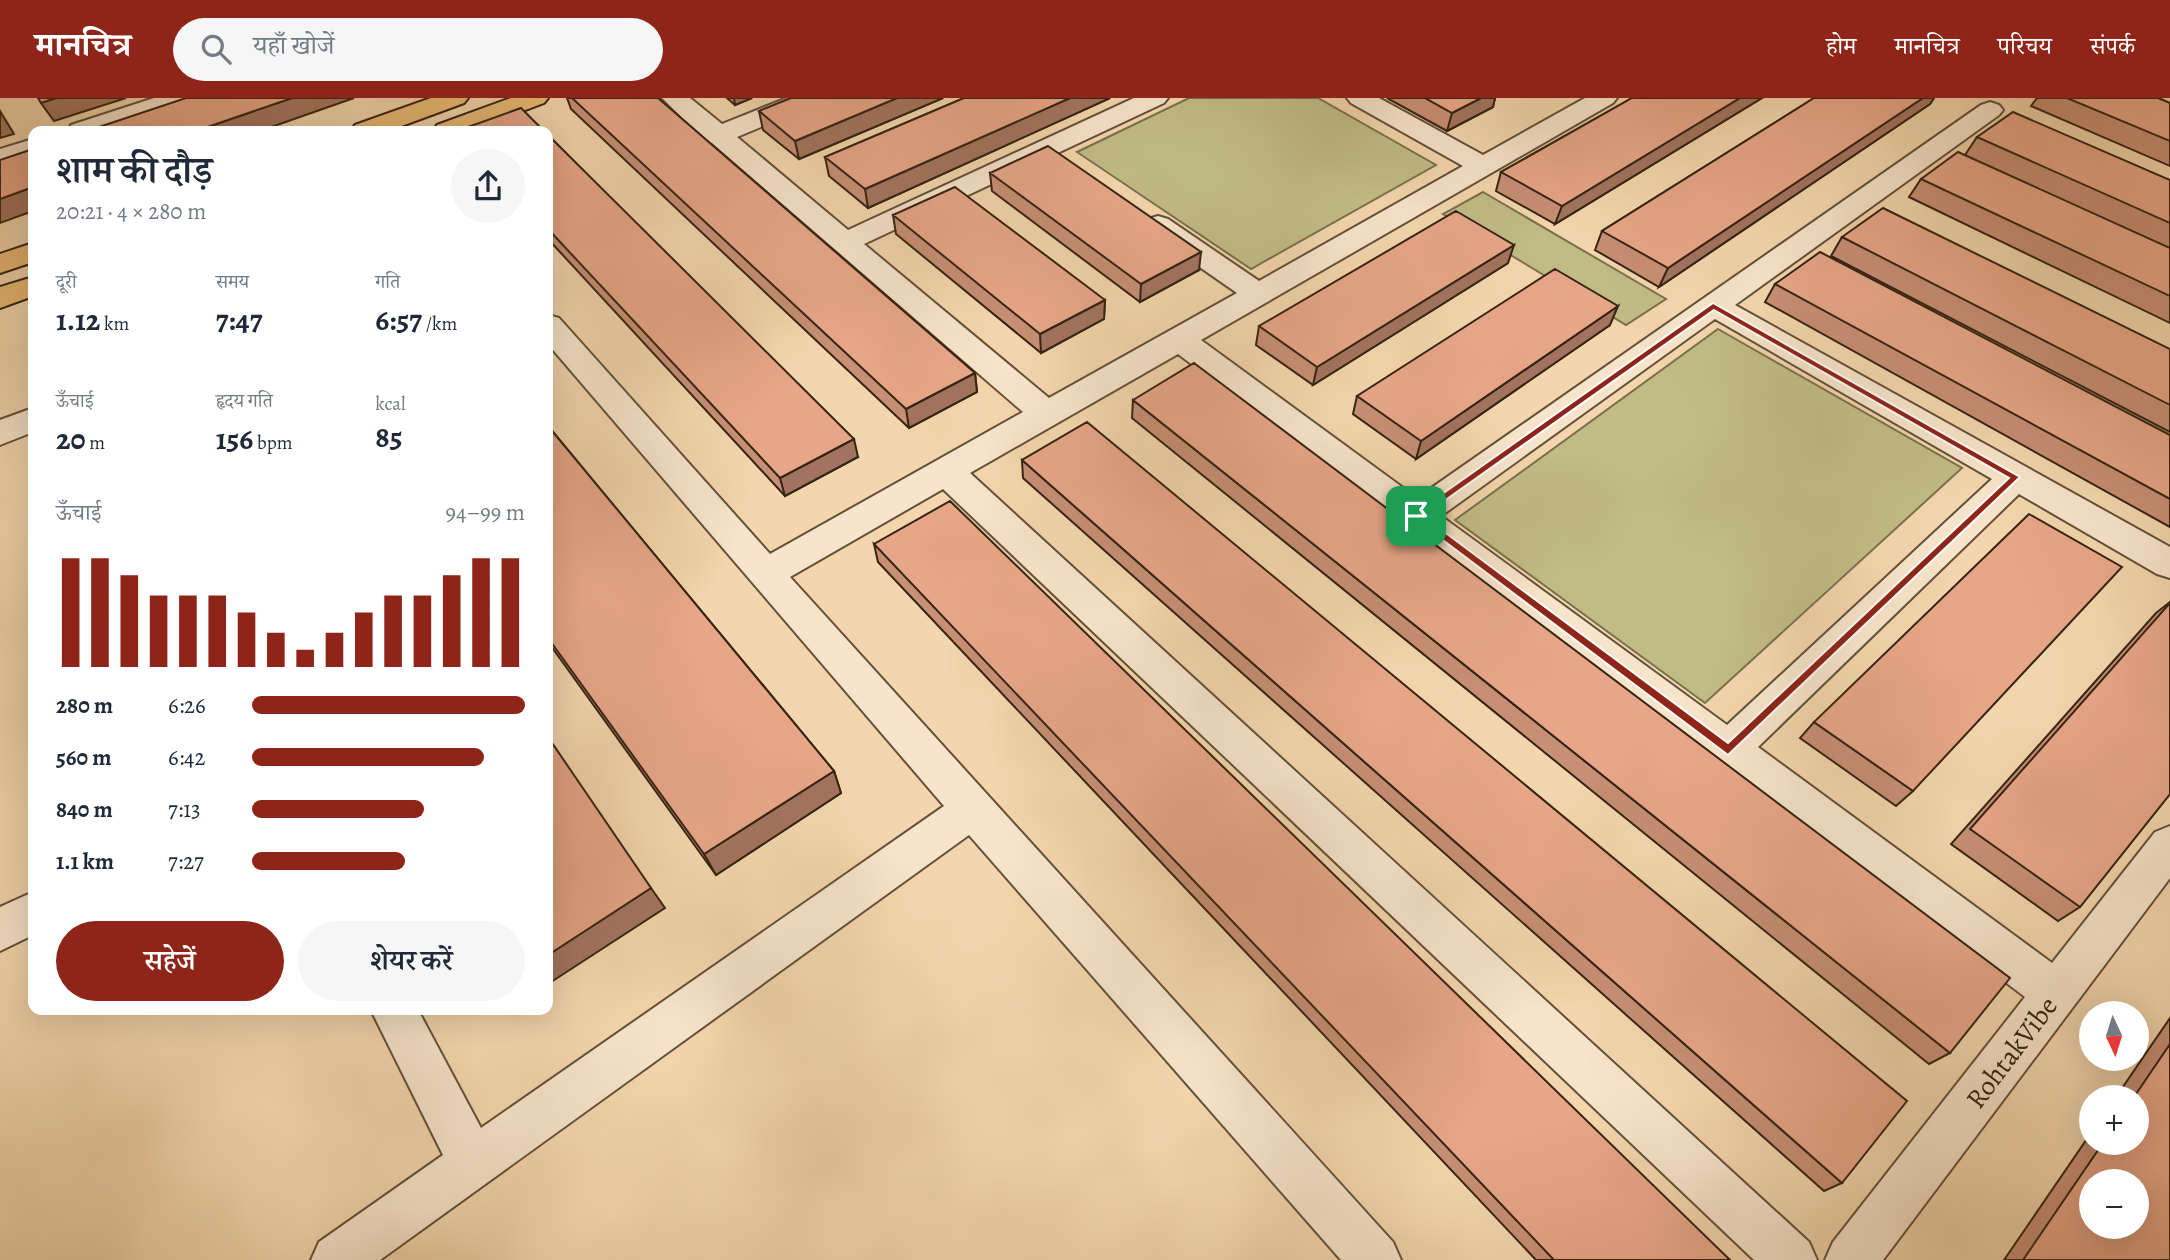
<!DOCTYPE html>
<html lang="hi">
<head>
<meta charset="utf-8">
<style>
  body { margin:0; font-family:Alegreya,"Noto Serif Devanagari",serif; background:#f6f6f7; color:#1f2937; height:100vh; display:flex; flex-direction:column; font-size:26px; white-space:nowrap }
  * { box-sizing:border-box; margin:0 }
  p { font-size:23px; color:#747a83 }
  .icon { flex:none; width:38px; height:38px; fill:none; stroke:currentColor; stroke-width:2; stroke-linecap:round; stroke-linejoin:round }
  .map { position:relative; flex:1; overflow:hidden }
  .details { position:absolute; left:28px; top:28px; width:525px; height:889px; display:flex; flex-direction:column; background:#fff; border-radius:14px; box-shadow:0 7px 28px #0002 }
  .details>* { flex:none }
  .needle { width:46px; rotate:176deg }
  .tools { position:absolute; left:2079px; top:903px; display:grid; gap:14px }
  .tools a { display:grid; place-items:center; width:70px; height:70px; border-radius:50%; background:#fff; box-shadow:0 7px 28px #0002; font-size:35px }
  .pin { position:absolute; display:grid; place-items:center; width:60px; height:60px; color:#fff; margin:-30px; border-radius:14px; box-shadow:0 4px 10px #0006 }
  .round { display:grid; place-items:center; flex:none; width:74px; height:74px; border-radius:37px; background:#f6f6f7 }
  .headline { display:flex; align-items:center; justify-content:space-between; height:119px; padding:0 28px }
  h1 { font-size:38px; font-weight:600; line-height:52px }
  .metrics { display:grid; grid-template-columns:repeat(3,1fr); gap:10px; height:119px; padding:7px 28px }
  .metrics div { display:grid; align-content:center }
  .metrics b { font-size:30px; font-weight:600 }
  .metrics small { font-size:19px; font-weight:400 }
  .metrics p { font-size:19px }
  .chart { height:196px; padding:14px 28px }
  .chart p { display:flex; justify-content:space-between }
  .chart svg { width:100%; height:126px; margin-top:7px; stroke:#8f2418; stroke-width:6 }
  .button { display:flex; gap:14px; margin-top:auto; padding:14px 28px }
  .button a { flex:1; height:80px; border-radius:42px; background:#8f2418; color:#fff; font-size:28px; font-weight:600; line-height:80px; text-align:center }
  .button a+a { background:#f6f6f7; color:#1f2937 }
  ul { padding:0 28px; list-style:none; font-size:23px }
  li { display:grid; grid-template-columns:112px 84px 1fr; align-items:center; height:52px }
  li i { height:18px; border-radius:9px; background:#8f2418 }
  header { display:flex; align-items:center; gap:42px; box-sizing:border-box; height:98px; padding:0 35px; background:#8f2418; color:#fff }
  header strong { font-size:33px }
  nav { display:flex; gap:38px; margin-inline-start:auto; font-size:24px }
  .search { width:490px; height:63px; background:#f6f6f7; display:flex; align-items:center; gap:18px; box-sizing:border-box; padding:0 24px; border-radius:38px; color:#747a83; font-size:26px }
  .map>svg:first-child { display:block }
  .green { fill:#c1bc86; stroke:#7b704c; stroke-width:2 }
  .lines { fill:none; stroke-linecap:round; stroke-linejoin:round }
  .minor-casing { stroke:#645038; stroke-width:4 }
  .major-casing { stroke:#352411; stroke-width:4 }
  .minor { fill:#f7e4ca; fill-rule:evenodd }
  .major { fill:#eabb76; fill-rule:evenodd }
  .wall { fill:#c78f75; stroke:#352411; stroke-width:2 }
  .shaded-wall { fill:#a2745f; stroke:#352411; stroke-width:2 }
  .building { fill:#e7a688; stroke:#352411; stroke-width:2; fill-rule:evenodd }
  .route { fill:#8f2418; stroke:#fff; stroke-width:2; fill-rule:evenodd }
  .labels { text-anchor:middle; stroke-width:7; stroke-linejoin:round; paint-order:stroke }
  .near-street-label { font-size:28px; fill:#352411; stroke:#f7e4ca }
</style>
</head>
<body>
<header>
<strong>मानचित्र</strong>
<div class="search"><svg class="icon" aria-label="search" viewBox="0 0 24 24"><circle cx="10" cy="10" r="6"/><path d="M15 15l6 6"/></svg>यहाँ खोजें</div>
<nav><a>होम</a><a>मानचित्र</a><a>परिचय</a><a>संपर्क</a></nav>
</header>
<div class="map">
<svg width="2170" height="1162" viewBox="0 0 2170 1162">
  <rect width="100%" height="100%" fill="#f3d6ad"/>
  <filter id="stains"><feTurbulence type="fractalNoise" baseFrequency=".00286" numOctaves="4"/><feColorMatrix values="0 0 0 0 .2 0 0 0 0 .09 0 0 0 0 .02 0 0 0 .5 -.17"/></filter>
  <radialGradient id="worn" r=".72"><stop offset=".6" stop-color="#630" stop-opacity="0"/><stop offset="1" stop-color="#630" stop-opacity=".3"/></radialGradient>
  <!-- green -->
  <path class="green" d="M 1189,0 L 1318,0 L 1436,67 L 1251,171 L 1077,54 Z
    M 1483,94 L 1666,201 L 1626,227 L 1443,116 Z
    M 1718,231 L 1962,370 L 1705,605 L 1455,422 Z"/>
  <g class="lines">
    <!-- minor casing -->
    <g class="minor-casing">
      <path id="minor" d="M 154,0 L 192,0 L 188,5 L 105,33 L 67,33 L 71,27 Z
        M 662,0 L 690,0 L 722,26 L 787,0 L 822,0 L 818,5 L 737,39 L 848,132 L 1134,0 L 1168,0 L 1164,5 L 864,146 L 1049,300 L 1237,195 L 1148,133 L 1144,127 L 1148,121 L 1158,118 L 1168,121 L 1259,183 L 1463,68 L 1351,5 L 1347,0 L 1379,0 L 1483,57 L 1585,0 L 1617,0 L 1613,5 L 1201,242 L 1417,400 L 1981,7 L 1990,4 L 1999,7 L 2003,12 L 1999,17 L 1735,207 L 2170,449 L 2170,480 L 2157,476 L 2019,396 L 1758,649 L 2052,865 L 2155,734 L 2170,728 L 2170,780 L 1883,1162 L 1825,1162 L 1833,1144 L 2025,899 L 1178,256 L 970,375 L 1809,1144 L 1817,1162 L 1754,1162 L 943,391 L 790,479 L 1393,1144 L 1401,1162 L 1341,1162 L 969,737 L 380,1162 L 311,1162 L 319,1144 L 443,1057 L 371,912 L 418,912 L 481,1030 L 944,708 L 548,246 L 548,217 L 559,220 L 770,456 L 1023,314 L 712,45 L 707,44 ZM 1715,221 L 1992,381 L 1727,627 L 1441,418 Z
        M 33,41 L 33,58 L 0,68 L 0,51 Z
        M 33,310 L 33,334 L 0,347 L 0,322 Z
        M 33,794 L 33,837 L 0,853 L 0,809 Z"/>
    </g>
    <!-- major casing -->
    <g class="major-casing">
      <path id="major" d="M 431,0 L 468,0 L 464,5 L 388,33 L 351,33 L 355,27 Z
        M 511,0 L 548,0 L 544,5 L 470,33 L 433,33 L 437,27 Z
        M 33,145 L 33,164 L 0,175 L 0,156 Z
        M 33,179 L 33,198 L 0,210 L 0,189 Z"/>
    </g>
    <!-- minor -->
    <use href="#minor" class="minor"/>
    <!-- major -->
    <use href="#major" class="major"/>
  </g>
  <!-- wall -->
  <path class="wall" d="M 567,0 L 658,0 L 975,275 L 977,294 L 909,330 L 571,11 Z
    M 727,0 L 752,0 L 735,7 Z
    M 791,0 L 943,0 L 799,61 L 763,32 L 759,13 Z
    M 964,0 L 1110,0 L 868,110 L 829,78 L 825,59 Z
    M 1387,0 L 1495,0 L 1493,9 L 1447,33 Z
    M 1632,0 L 1762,0 L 1555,126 L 1496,93 L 1501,74 Z
    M 1814,0 L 1934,0 L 1930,6 L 1659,189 L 1595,152 L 1602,133 Z
    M 2037,0 L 2158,0 L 2170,5 L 2170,68 L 2031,8 Z
    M 548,37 L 858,359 L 785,398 L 548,141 Z
    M 1977,39 L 2170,82 L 2170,225 L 1909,99 L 1921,81 L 1965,57 Z
    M 990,75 L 1199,172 L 1140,204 L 992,93 Z
    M 893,117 L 1105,202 L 1104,221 L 1041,255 L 896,136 Z
    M 1842,139 L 2170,251 L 2170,334 L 1831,158 Z
    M 1508,165 L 1313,287 L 1256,247 L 1259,228 Z
    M 1775,186 L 2170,337 L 2170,429 L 1765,204 Z
    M 1610,227 L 1416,361 L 1353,316 L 1357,298 Z
    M 1133,302 L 1950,955 L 1929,966 L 1132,320 Z
    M 548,328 L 834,673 L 841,695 L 716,777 L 548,544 Z
    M 1022,362 L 1842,1085 L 1824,1093 L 1023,380 Z
    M 874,446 L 1730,1162 L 1536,1162 L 878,464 Z
    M 2170,504 L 2170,696 L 2080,809 L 2058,823 L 1951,746 L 2156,515 Z
    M 1814,624 L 1913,693 L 1896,708 L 1800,640 Z
    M 2170,920 L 2170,1162 L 2004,1162 L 2091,1035 L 2091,1045 L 2137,1045 L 2137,999 L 2116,999 Z"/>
  <!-- shaded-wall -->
  <path class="shaded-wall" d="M 56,0 L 126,0 L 54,23 L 41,5 Z
    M 292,0 L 354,0 L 260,33 L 196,33 Z
    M 734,0 L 752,0 L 735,7 Z
    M 897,0 L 943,0 L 799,61 L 795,43 Z
    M 1070,0 L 1110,0 L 868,110 L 865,91 Z
    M 1481,0 L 1495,0 L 1493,9 L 1447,33 L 1452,15 Z
    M 1740,0 L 1762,0 L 1555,126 L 1562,108 Z
    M 1923,0 L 1934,0 L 1930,6 L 1659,189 L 1668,170 Z
    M 0,13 L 14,36 L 0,40 Z
    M 33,89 L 33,113 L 0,125 L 0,101 Z
    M 1514,147 L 1508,165 L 1313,287 L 1317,269 Z
    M 1201,154 L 1199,172 L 1140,204 L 1141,186 Z
    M 1105,202 L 1104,221 L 1041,255 L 1040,236 Z
    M 1618,208 L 1610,227 L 1416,361 L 1421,343 Z
    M 975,275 L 977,294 L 909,330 L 906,311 Z
    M 854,341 L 858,359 L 785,398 L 780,380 Z
    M 834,673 L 841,695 L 716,777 L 704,756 Z
    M 651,790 L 665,810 L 548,886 L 548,857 Z"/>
  <!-- building -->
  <path class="building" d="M 38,0 L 56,0 L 41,5 Z
    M 186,0 L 292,0 L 196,33 L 87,33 Z
    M 572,0 L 658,0 L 975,275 L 906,311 Z
    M 791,0 L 897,0 L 795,43 L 759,13 Z
    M 964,0 L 1070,0 L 865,91 L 825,59 Z
    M 1425,0 L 1481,0 L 1452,15 Z
    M 1632,0 L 1740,0 L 1562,108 L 1501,74 Z
    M 1814,0 L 1923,0 L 1668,170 L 1602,133 Z
    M 2067,0 L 2158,0 L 2170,5 L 2170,43 Z
    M 521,10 L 544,33 L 457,33 Z
    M 2013,14 L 2170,82 L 2170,125 L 1977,39 Z
    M 548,37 L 854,341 L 780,380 L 548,131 Z
    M 1048,48 L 1201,154 L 1141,186 L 990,75 Z
    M 33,51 L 33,89 L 0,101 L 0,62 Z
    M 1958,54 L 2170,150 L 2170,198 L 1921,81 Z
    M 955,89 L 1105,202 L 1040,236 L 893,117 Z
    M 1883,110 L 2170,251 L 2170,307 L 1842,139 Z
    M 1456,113 L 1514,147 L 1317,269 L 1259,228 Z
    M 1820,154 L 2170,337 L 2170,401 L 1775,186 Z
    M 1555,171 L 1618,208 L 1421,343 L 1357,298 Z
    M 1194,265 L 2010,880 L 1950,955 L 1133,302 Z
    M 1087,324 L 1907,1003 L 1842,1085 L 1022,362 Z
    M 548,328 L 834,673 L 704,756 L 548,540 Z
    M 950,403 L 1730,1162 L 1554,1162 L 874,446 Z
    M 2029,416 L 2122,469 L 1913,693 L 1814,624 Z
    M 2170,505 L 2170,696 L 2080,809 L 1970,731 Z
    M 548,639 L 651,790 L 548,857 Z
    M 2170,946 L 2170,1162 L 2023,1162 L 2103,1045 L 2137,1045 L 2137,999 L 2134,999 ZM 2091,1083 L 2137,1083 L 2137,1129 L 2091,1129 Z"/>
  <!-- route -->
  <path class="route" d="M 1713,205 L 2020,379 L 1728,657 L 1411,418 ZM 1714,212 L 2009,380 L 1728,645 L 1423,418 Z"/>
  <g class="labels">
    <!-- near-street labels -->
    <g class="near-street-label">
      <text transform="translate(2011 954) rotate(-53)" y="10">RohtakVibe</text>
    </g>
  </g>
  <rect width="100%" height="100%" filter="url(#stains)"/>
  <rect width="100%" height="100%" fill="url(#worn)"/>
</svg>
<div class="tools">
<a><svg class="needle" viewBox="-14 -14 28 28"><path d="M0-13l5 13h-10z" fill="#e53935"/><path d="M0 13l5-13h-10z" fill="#747a83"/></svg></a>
<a>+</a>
<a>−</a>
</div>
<div class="pin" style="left:1416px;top:418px;background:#1e9e55"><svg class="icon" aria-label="arrive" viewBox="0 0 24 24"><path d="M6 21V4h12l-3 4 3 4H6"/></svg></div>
<section class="details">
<div class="headline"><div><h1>शाम की दौड़</h1><p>20:21 · 4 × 280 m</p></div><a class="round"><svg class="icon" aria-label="share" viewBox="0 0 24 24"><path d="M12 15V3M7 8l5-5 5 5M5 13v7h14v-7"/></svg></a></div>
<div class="metrics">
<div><p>दूरी</p><b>1.12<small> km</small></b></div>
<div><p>समय</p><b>7:47</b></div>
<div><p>गति</p><b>6:57<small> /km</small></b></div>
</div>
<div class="metrics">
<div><p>ऊँचाई</p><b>20<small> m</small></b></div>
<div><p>हृदय गति</p><b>156<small> bpm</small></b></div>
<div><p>kcal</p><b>85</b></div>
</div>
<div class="chart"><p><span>ऊँचाई</span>94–99 m</p>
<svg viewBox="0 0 160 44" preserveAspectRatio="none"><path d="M5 44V6M15 44V6M25 44V12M35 44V19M45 44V19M55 44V19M65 44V25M75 44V32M85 44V38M95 44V32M105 44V25M115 44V19M125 44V19M135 44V12M145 44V6M155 44V6"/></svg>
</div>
<ul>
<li><b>280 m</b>6:26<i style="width:100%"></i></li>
<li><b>560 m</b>6:42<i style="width:85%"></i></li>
<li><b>840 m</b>7:13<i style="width:63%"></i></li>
<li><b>1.1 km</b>7:27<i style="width:56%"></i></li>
</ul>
<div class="button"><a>सहेजें</a><a>शेयर करें</a></div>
</section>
</div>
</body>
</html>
